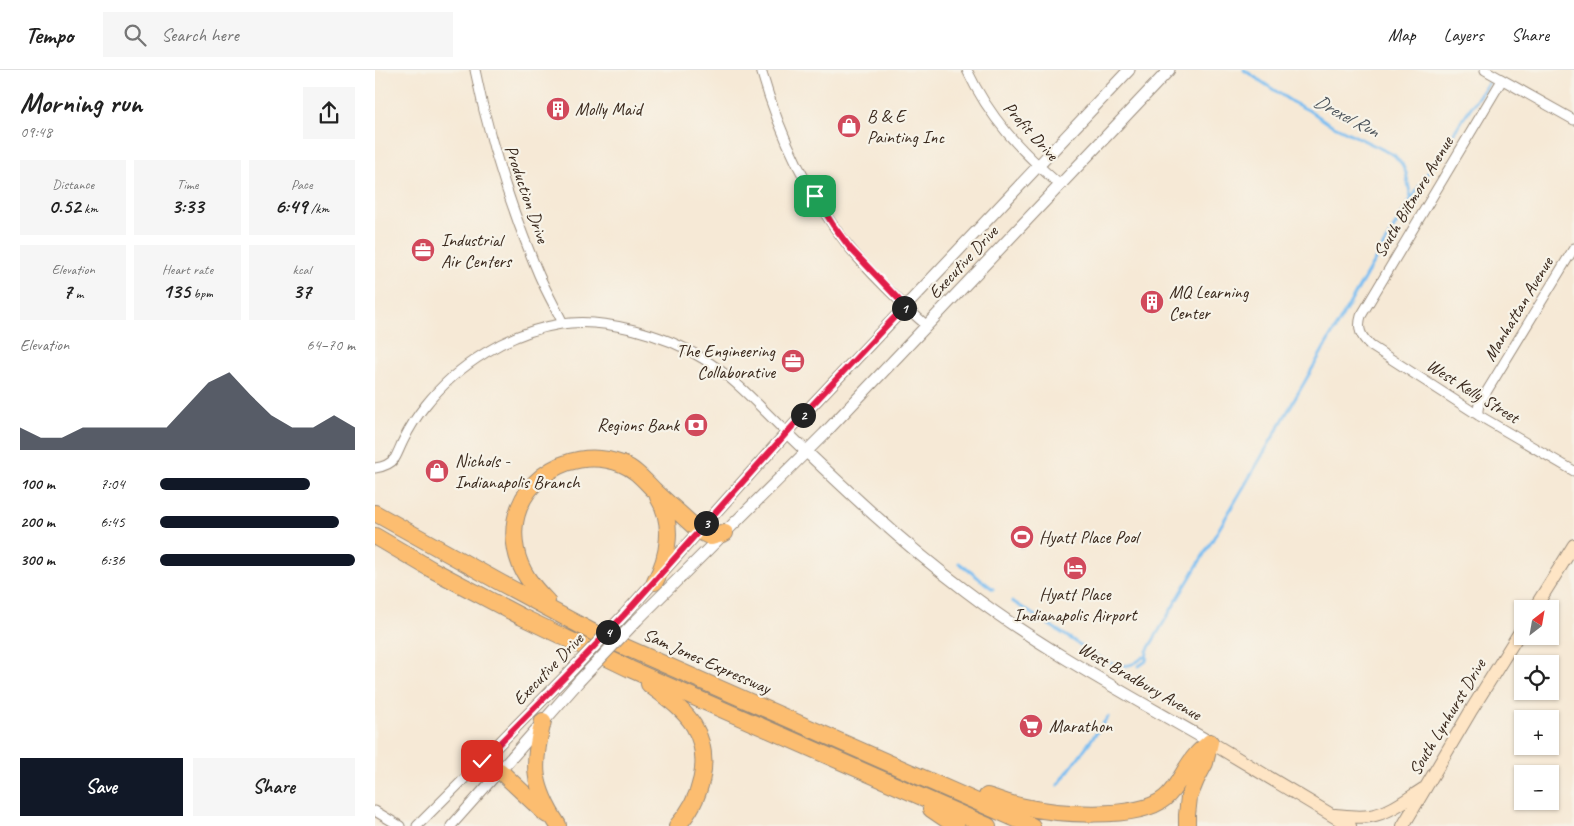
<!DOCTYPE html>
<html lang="en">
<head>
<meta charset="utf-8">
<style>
  body { margin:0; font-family:Caveat,sans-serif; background:#f6f6f6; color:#222; height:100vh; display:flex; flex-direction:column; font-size:19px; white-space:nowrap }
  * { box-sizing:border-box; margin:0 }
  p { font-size:16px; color:#767676 }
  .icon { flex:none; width:28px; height:28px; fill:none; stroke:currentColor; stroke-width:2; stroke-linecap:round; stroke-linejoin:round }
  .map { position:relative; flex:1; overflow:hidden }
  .panel { display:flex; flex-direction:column; background:#fff; width:375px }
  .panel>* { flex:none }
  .needle { width:32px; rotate:31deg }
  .buttons { position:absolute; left:1139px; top:530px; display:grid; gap:10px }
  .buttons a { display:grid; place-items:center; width:45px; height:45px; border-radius:0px; background:#fff; box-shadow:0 1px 4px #0004; font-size:25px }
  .pin { position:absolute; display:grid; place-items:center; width:42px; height:42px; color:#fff; margin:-21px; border-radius:10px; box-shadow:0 2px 8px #0006 }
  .km { position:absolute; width:25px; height:25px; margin:-12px; border-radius:50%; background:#222; color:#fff; font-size:14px; line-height:25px; text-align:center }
  .round { display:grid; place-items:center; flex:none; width:52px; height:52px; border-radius:0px; background:#f6f6f6 }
  .head { display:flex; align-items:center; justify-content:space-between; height:85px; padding:0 20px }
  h1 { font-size:28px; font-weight:700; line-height:38px }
  .stats { display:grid; grid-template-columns:repeat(3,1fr); gap:8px; height:85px; padding:5px 20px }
  .stats div { display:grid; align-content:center; border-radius:0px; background:#f6f6f6; text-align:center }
  .stats b { font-size:21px; font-weight:700 }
  .stats small { font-size:14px; font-weight:400 }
  .stats p { font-size:14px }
  .chart { height:140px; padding:10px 20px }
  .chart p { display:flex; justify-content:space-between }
  .chart svg { width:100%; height:90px; margin-top:5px; fill:#111827; opacity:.7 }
  .button { display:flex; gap:10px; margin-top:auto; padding:10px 20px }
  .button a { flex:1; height:58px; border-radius:0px; background:#111827; color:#fff; font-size:20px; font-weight:700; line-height:58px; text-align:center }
  .button a+a { background:#f6f6f6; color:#222 }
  ul { padding:0 20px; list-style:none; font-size:16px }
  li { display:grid; grid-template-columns:80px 60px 1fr; align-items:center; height:38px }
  li i { height:12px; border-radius:6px; background:#111827 }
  header { display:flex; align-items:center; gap:30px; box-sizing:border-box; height:70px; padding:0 25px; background:#fff; border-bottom:1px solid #e0e0e0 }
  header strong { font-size:24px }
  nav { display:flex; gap:28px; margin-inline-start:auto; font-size:18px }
  .search { width:350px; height:45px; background:#f6f6f6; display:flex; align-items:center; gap:12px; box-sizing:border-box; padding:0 18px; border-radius:0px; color:#767676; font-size:19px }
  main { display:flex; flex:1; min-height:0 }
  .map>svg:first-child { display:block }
  .water { fill:url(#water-rules); stroke:#5b7488 }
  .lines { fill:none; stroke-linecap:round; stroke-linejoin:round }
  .stream { stroke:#7bbef1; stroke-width:3 }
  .minor-casing { stroke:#988a7a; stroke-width:11 }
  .tertiary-casing { stroke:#988a7a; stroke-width:13 }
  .secondary-casing { stroke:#988a7a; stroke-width:14 }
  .motorway-casing { stroke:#988a7a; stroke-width:18 }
  .minor { stroke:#fff; stroke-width:9 }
  .tertiary { stroke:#fff; stroke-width:11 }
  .secondary { stroke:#fee5c5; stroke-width:12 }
  .motorway { stroke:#fcbd6f; stroke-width:16 }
  .tertiary-bridge-casing { stroke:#988a7a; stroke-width:13; stroke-linecap:butt }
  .tertiary-bridge { stroke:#fff; stroke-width:11 }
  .route-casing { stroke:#fff; stroke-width:10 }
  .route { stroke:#e11d48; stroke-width:6 }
  .labels { text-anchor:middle; stroke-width:4.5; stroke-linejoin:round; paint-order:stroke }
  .poi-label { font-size:18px; fill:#3b2a1e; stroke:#f7f3e8; text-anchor:start }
  .street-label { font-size:18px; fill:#3b2a1e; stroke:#f7f3e8 }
  .water-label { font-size:19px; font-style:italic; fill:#4e565d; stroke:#f7f3e8 }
</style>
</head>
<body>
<header>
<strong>Tempo</strong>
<div class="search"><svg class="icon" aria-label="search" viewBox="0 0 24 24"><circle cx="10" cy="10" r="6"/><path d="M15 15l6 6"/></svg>Search here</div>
<nav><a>Map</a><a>Layers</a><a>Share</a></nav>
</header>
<main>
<section class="panel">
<div class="head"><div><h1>Morning run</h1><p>09:48</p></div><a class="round"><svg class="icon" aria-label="share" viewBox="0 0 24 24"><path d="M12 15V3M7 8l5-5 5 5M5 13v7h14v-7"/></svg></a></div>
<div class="stats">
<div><p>Distance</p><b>0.52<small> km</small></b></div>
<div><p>Time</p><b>3:33</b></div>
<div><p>Pace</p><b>6:49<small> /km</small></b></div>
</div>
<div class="stats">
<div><p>Elevation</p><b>7<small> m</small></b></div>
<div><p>Heart rate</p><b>135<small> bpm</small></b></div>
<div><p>kcal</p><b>37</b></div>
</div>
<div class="chart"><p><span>Elevation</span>64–70 m</p>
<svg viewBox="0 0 160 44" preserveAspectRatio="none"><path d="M0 44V33L10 38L20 38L30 33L40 33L50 33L60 33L70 33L80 22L90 11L100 6L110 17L120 27L130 33L140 33L150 27L160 33V44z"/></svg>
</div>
<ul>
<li><b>100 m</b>7:04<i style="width:77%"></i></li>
<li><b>200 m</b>6:45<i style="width:92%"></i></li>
<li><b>300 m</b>6:36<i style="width:100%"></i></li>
</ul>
<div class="button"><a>Save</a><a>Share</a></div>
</section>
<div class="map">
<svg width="1199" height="756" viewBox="0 0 1199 756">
  <defs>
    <pattern id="water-rules" width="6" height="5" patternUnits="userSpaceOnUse" patternTransform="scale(1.25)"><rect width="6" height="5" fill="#7bbef1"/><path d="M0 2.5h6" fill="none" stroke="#6ba3ce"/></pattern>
  </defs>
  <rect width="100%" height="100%" fill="#f7f3e8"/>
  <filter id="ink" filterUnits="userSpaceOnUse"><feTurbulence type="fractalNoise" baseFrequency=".02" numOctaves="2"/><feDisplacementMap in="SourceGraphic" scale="10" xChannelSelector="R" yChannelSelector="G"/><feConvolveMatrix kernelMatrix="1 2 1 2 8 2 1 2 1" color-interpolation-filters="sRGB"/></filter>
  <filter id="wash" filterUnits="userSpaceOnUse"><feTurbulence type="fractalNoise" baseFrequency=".0096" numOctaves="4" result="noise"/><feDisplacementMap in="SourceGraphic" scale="20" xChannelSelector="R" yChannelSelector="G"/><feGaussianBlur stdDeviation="1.12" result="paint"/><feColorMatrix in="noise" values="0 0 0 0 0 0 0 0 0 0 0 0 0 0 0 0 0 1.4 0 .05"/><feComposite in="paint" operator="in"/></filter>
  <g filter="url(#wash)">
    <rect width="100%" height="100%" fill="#f6e9d6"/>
    <!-- water -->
    <path class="water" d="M 647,456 L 657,461 L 647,478 L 638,473 Z"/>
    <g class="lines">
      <!-- stream -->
      <path class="stream" d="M 869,0 L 917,32 L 937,42 L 953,53 L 1019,85 L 1027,94 L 1031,103 L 1036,128
        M 584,493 L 618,519
        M 637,531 L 732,592 C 747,596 755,599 768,587 L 772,588
        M 764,596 L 771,591 L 772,581 C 817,503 865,425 910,346 C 975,234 1037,119 1113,13
        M 683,715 L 733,647"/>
    </g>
  </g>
  <g filter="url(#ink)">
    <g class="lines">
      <!-- minor casing -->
      <g class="minor-casing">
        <path id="minor" d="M 100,0 C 114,70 136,139 164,205 C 171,221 180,237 188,253
          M 386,0 C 404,63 433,125 474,177 C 497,206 524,231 552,256
          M 592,0 C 615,49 645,80 685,115
          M 1110,0 L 1199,50
          M 1127,10 L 986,246 C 982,259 986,267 996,276 L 1103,345 L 1199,401
          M 1103,345 L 1103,340 L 1104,334 L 1199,178
          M 0,398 C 7,397 15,395 20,388 C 23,383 25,377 28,371 C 34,359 41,347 50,336 C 82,295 134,262 186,254 C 228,247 291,265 327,288 C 359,307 385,337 412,363
          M 0,741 L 25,756
          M 42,756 L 107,691
          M 76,756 L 125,701"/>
      </g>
      <!-- tertiary casing -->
      <g class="tertiary-casing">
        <path id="tertiary" d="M 412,363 C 469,418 527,473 591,521 C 667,579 752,624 835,672
          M 249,545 L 424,349 L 754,0
          M 262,550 L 449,364 L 794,0
          M 192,605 L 107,691 L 125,701 L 204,611"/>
      </g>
      <!-- secondary casing -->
      <g class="secondary-casing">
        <path id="secondary" d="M 1159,539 L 1199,475
          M 835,672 L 975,756
          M 960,745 C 971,746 984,748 995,746 C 1015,743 1032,729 1048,719
          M 1028,756 L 1097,639 L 1148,557"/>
      </g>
      <!-- motorway casing -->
      <g class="motorway-casing">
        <path id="motorway" d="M 0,443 L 126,513 L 225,566 L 657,756
          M 0,466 L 56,499 L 147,547 L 255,599 L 613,756
          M 280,512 C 294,486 299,453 283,427
          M 172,531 C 157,516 145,501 141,480 C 128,419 190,372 247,394 C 260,399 269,410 279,420 C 294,434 309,447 324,461 L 336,467 L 350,463
          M 274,614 C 290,627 308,638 319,656 C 338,689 326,730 302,756
          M 168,651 C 157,696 157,715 183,755
          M 125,701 L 172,745
          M 612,726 C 623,729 634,734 645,736 C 679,744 762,751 790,728 C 804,716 809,698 821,685 C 825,680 831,676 835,672
          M 556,739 L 581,756
          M 812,756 L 812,745 L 814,727 L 821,710 L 830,693 L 835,672"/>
      </g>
      <!-- minor -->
      <use href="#minor" class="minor"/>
      <!-- tertiary -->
      <use href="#tertiary" class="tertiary"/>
      <!-- secondary -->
      <use href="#secondary" class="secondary"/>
      <!-- motorway -->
      <use href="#motorway" class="motorway"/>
      <!-- tertiary-bridge casing -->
      <g class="tertiary-bridge-casing">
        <path id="tertiary-bridge" d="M 192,605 L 249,545
          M 204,611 L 262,550"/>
      </g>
      <!-- tertiary-bridge -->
      <use href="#tertiary-bridge" class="tertiary-bridge"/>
    </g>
  </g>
  <g class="lines" filter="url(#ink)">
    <!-- route casing -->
    <g class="route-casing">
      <path id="route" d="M 107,691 L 192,605 L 249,545 L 424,349 L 530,236 L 475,178 L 458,155 L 440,126"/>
    </g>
    <!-- route -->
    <use href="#route" class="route"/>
  </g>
  <!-- icons -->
  <defs>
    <g id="building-disc" transform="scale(1.25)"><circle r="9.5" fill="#d1495b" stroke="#f7f3e8"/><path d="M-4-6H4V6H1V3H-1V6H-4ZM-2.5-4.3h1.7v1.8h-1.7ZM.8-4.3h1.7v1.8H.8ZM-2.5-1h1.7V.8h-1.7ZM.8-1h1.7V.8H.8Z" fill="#fff"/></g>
    <g id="shop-disc" transform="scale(1.25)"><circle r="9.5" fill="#d1495b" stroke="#f7f3e8"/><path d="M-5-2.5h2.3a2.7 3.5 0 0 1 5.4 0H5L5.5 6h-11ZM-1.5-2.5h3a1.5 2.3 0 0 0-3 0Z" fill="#fff"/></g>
    <g id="office-disc" transform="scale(1.25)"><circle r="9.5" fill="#d1495b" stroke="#f7f3e8"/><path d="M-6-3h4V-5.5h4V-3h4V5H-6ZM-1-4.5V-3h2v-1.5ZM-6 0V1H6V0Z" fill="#fff"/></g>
    <g id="bank-disc" transform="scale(1.25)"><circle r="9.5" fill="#d1495b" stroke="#f7f3e8"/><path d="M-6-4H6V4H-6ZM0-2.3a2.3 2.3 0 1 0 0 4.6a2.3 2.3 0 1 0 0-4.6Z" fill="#fff"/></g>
    <g id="stadium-disc" transform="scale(1.25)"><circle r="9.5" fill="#d1495b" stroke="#f7f3e8"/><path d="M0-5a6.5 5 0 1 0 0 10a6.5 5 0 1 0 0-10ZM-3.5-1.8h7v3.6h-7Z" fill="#fff"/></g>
    <g id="hotel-disc" transform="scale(1.25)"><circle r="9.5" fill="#d1495b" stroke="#f7f3e8"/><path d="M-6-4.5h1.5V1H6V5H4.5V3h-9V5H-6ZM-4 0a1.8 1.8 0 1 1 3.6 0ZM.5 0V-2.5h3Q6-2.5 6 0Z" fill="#fff"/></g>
    <g id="supermarket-disc" transform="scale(1.25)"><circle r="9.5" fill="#d1495b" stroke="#f7f3e8"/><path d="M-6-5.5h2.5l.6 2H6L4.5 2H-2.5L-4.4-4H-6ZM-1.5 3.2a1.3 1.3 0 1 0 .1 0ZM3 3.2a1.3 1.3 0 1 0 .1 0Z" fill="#fff"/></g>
  </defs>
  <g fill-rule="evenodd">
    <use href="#building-disc" x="183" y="39"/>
    <use href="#shop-disc" x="474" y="56"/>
    <use href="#office-disc" x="48" y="180"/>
    <use href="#building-disc" x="777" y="232"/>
    <use href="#office-disc" x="418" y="291"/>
    <use href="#bank-disc" x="321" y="355"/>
    <use href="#shop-disc" x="62" y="401"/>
    <use href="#stadium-disc" x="647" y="467"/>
    <use href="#hotel-disc" x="700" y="498"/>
    <use href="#supermarket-disc" x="656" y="656"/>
  </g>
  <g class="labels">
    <!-- poi labels -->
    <g class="poi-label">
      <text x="200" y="45">Molly Maid</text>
      <text x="492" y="52">B &amp; E<tspan x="492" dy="21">Painting Inc</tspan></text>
      <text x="66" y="176">Industrial<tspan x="66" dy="21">Air Centers</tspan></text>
      <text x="794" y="228">MQ Learning<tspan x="794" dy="21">Center</tspan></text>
      <text x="400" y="287" text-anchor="end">The Engineering<tspan x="400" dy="21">Collaborative</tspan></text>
      <text x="304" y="361" text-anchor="end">Regions Bank</text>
      <text x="80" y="397">Nichols -<tspan x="80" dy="21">Indianapolis Branch</tspan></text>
      <text x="664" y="473">Hyatt Place Pool</text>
      <text x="700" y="530" text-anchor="middle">Hyatt Place<tspan x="700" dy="21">Indianapolis Airport</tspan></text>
      <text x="674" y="662">Marathon</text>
    </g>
    <!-- street labels -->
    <g class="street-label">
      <text transform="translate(656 61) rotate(48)" y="6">Profit Drive</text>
      <text transform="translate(152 124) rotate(71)" y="6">Production Drive</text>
      <text transform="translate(1038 127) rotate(-59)" y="6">South Biltmore Avenue</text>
      <text transform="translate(588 192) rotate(-47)" y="6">Executive Drive</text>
      <text transform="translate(1143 239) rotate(-59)" y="6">Manhattan Avenue</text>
      <text transform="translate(1098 321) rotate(32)" y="6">West Kelly Street</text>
      <text transform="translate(332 591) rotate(24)" y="6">Sam Jones Expressway</text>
      <text transform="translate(173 599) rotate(-46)" y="6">Executive Drive</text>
      <text transform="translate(765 611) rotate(30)" y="6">West Bradbury Avenue</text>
      <text transform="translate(1072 647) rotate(-59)" y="6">South Lynhurst Drive</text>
    </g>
    <!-- water labels -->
    <g class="water-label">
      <text transform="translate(972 45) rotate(28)" y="7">Drexel Run</text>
    </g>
  </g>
</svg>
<div class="buttons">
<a><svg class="needle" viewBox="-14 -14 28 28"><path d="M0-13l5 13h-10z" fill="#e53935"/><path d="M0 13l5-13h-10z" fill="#767676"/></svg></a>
<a><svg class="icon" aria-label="locate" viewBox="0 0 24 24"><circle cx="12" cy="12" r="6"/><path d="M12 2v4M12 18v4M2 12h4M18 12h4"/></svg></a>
<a>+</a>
<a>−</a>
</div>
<div class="pin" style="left:440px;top:126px;background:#1e9e55"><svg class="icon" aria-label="arrive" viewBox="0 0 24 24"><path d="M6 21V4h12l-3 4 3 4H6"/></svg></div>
<div class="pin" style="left:107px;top:691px;background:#d93025"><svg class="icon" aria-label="check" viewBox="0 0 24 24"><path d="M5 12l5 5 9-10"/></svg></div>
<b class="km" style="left:529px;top:238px">1</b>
<b class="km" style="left:428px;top:345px">2</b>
<b class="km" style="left:331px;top:453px">3</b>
<b class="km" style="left:233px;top:562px">4</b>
</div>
</main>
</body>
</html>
